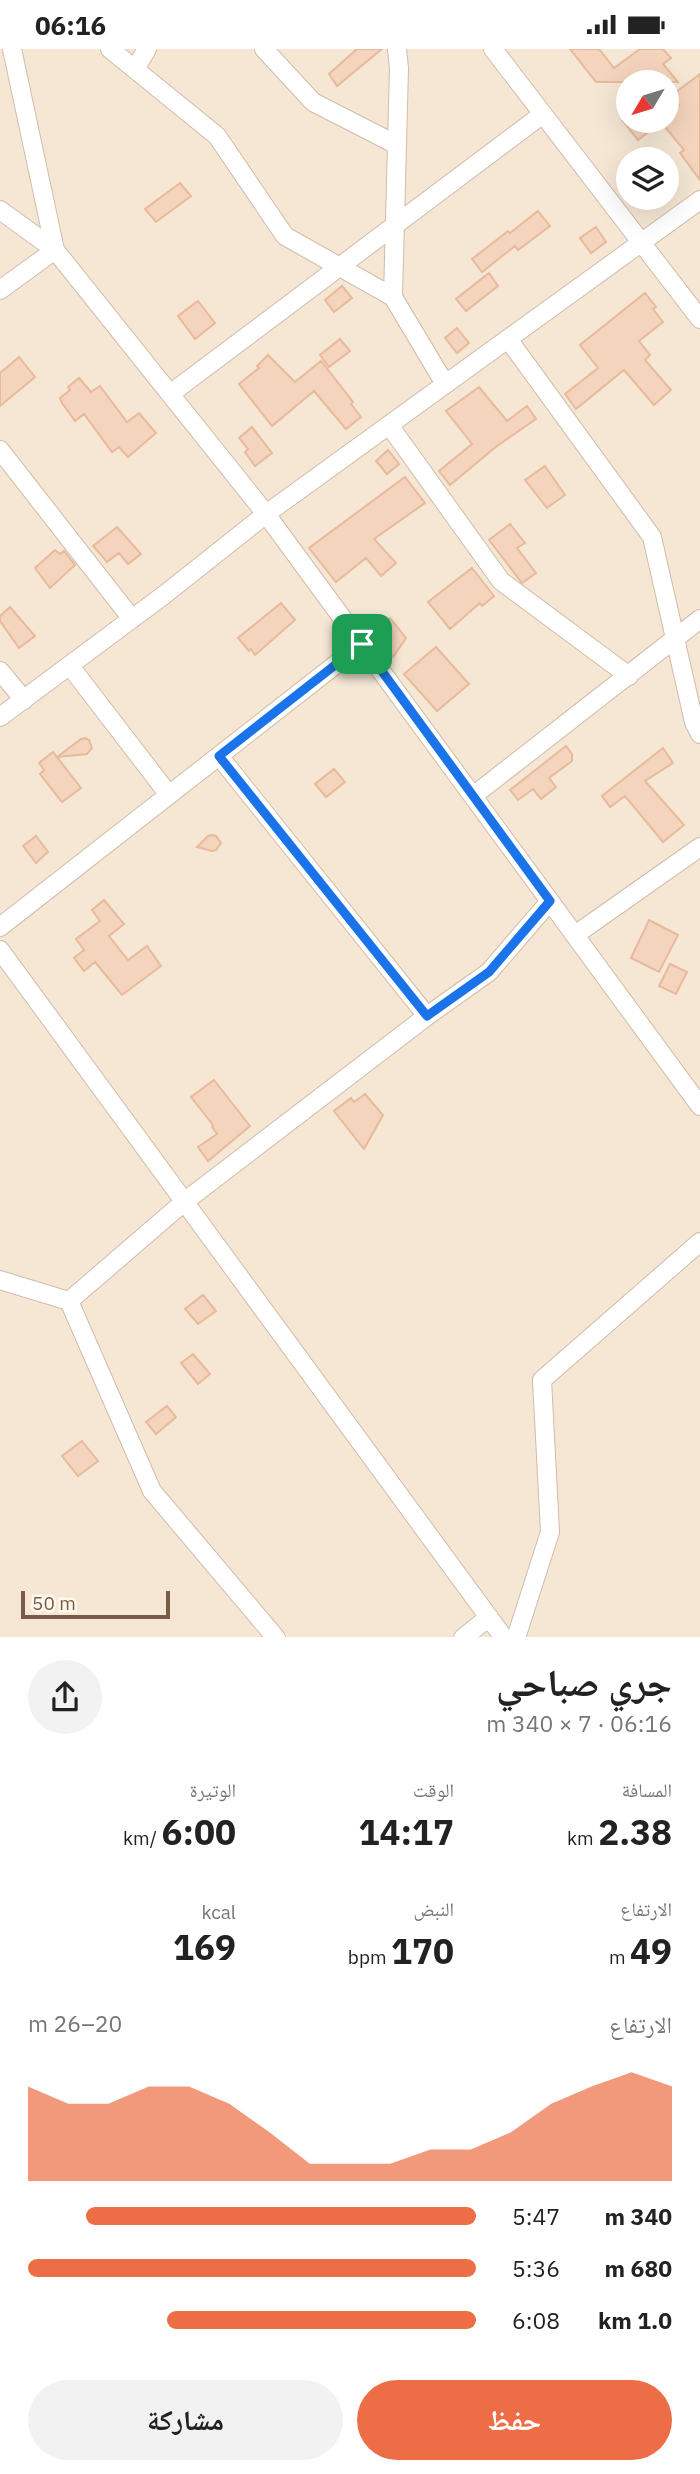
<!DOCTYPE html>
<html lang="ar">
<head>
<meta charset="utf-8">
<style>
  body { margin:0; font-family:"IBM Plex Sans","Noto Naskh Arabic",sans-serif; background:#f2f2f2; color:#222; direction:rtl; height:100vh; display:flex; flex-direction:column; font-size:26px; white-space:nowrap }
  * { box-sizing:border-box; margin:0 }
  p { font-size:23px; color:#767676 }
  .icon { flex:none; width:38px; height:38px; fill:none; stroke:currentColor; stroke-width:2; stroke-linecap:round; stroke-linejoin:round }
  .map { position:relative; height:1588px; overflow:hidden; direction:ltr }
  .sheet { display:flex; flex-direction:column; background:#fff; flex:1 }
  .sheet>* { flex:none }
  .needle { width:46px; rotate:232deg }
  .controls { position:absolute; left:616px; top:21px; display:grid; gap:14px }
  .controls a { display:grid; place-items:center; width:63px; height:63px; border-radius:50%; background:#fff; box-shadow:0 7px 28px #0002; font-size:35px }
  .scale { position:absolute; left:21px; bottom:18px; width:149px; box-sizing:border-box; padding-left:7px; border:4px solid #795b49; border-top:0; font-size:19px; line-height:24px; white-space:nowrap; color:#795b49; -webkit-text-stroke:5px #fff9ee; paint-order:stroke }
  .pin { position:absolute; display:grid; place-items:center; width:60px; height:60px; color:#fff; margin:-30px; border-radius:14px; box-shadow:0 4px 10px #0006 }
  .round { display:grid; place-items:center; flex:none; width:74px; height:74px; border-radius:37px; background:#f2f2f2 }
  .overview { display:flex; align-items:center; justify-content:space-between; height:119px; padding:0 28px }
  h1 { font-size:38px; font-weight:700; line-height:52px }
  .stats { display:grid; grid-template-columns:repeat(3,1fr); gap:10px; height:119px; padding:7px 28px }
  .stats div { display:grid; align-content:center }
  .stats b { font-size:35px; font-weight:700 }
  .stats small { font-size:19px; font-weight:400 }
  .stats p { font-size:19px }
  .chart { height:196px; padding:14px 28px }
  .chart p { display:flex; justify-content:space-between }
  .chart svg { width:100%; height:126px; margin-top:7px; fill:#ed6e46; opacity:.7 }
  .cta { display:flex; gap:14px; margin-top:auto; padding:14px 28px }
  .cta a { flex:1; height:80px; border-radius:42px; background:#ed6e46; color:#fff; font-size:28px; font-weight:700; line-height:80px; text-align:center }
  .cta a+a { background:#f2f2f2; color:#222 }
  ul { padding:0 28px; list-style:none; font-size:23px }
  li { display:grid; grid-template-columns:112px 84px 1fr; align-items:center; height:52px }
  li i { height:18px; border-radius:9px; background:#ed6e46 }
  .status { display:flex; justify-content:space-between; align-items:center; height:49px; padding:0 35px; background:#fff; direction:ltr }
  .status svg { height:19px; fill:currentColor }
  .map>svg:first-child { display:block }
  .residential { fill:#f5e7d4; fill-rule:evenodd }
  .building { fill:#f4d4bd; stroke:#e8ba9c; stroke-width:2 }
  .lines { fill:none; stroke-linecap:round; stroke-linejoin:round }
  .minor-casing { stroke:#d0bcab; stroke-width:20 }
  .minor { stroke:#fff; stroke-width:18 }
  .route-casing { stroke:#fff; stroke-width:14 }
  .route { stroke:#1a73e8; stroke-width:9 }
</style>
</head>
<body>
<div class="status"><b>06:16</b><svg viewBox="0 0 49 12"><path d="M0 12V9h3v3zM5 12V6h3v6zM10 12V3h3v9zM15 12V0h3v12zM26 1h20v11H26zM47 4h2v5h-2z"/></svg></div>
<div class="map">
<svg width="700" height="1589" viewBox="0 0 700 1589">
  <rect width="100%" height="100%" fill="#fdf5e7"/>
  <!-- residential -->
  <path class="residential" d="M 0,0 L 700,0 L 700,1588 L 0,1589 ZM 628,33 L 667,33 L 667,72 L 628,72 ZM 628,110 L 667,110 L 667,149 L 628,149 Z"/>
  <!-- building -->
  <path class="building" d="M 357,0 L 382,0 L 337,37 L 329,25 Z
    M 570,0 L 599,0 L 614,19 L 640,0 L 663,0 L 671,9 L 663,15 L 678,33 L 596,33 Z
    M 700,25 L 700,131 L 680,104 L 684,101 L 661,73 L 638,91 L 623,72 L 667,72 L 667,66 L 679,56 L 671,47 Z
    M 180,134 L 191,147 L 156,173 L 145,160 Z
    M 538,162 L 550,177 L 518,201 L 515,197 L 482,223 L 472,210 L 508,182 L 510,184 Z
    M 596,178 L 606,193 L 591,204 L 580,189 Z
    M 489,224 L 498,237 L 466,262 L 456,250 Z
    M 342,237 L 352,249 L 334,263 L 325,251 Z
    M 645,244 L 656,258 L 653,260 L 663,273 L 639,292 L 650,306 L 645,311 L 671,341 L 654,356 L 624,321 L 576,360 L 565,345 L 598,319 L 580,296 Z
    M 198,252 L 215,274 L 195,290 L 178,267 Z
    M 457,279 L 469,294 L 457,304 L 445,289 Z
    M 340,290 L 350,302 L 329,318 L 320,306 Z
    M 268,306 L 295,333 L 321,312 L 353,353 L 351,355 L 361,368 L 346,380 L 314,342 L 272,377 L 239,335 L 259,319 L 257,317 Z
    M 19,308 L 35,328 L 0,357 L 0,324 Z
    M 79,329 L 91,343 L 100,337 L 127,373 L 139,364 L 156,384 L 128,408 L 119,398 L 112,403 L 84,365 L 75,372 L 62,354 L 60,349 L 70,341 L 68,338 Z
    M 479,338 L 507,372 L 527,357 L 536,370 L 497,397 L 450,436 L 439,422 L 472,395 L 446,362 Z
    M 252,378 L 272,404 L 255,417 L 245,403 L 248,400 L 239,389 Z
    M 388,401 L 399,415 L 387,425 L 376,412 Z
    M 545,417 L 565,446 L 547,459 L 525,431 Z
    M 405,428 L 425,454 L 374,490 L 396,514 L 381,527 L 366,509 L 336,533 L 309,499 Z
    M 510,475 L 525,494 L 517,499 L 536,524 L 522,534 L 489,491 Z
    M 117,478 L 141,505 L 128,515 L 119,504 L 107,513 L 93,497 Z
    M 55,501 L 60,505 L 64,502 L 75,516 L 50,539 L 35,519 Z
    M 472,519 L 494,547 L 482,557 L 480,554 L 450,580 L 428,553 Z
    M 281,554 L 295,571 L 255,606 L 251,600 L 249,602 L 238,589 Z
    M 10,558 L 35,587 L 19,599 L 0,572 L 0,567 Z
    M 390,569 L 406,589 L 393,608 L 372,582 Z
    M 436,598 L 469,635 L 437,662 L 404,625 Z
    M 85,689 L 89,691 L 92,699 L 87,705 L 57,708 L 81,739 L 62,753 L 40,725 L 44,721 L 39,714 L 53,703 L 57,708 L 81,690 Z
    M 566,697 L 572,705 L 572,712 L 549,729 L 556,738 L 541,750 L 533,740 L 518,751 L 510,741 Z
    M 663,699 L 673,714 L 645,732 L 684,776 L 663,793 L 625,747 L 610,758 L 602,747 Z
    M 334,720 L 345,733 L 326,748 L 315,735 Z
    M 212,786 L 216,787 L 221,794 L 216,801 L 212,802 L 197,798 L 208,787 Z
    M 36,787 L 48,803 L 36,814 L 23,797 Z
    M 104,851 L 124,875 L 109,887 L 128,911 L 147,897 L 161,917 L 122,946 L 95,913 L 84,922 L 74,909 L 84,901 L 76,890 L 100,872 L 92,861 Z
    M 649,871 L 678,886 L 659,923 L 631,909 Z
    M 670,915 L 687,923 L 676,945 L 659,937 Z
    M 214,1031 L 250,1077 L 208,1112 L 198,1098 L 217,1085 L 212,1078 L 213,1076 L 191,1048 Z
    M 365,1045 L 383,1066 L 364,1100 L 334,1062 L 351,1049 L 354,1053 Z
    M 203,1246 L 216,1262 L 198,1275 L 185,1260 Z
    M 193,1305 L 210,1325 L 198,1335 L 181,1314 Z
    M 167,1357 L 176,1368 L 156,1385 L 146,1373 Z
    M 82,1392 L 98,1412 L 78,1427 L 62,1407 Z"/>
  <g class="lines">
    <!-- minor casing -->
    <g class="minor-casing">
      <path id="minor" d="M 110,0 L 217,87 L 285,187 L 393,248
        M 264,0 L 313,53 L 397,96
        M 397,0 L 399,19 L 393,248 L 445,335
        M 493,0 L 700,270
        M 135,20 L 147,0
        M 0,161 L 55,201 L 266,465 L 700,1057
        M 0,241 L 55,201 L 12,0
        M 508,290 L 652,488 L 694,673 L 700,685
        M 170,345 L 543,65
        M 389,376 L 501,532 L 629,627
        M 0,401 L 132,570
        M 70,617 L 169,746
        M 0,622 L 24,651
        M 0,668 L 164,546 L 266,465 L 700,151
        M 219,707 L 427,967
        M 473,747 L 700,570
        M 0,878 L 362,595
        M 575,886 L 700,798
        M 0,901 L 504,1589
        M 0,1231 L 69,1252 L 184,1153 L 427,967 L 489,923 L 550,852
        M 69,1252 L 152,1442 L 276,1589
        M 463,1589 L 489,1568
        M 516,1589 L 550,1483 L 542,1331 L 700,1193"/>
    </g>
    <!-- minor -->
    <use href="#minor" class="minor"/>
  </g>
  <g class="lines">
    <!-- route casing -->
    <g class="route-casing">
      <path id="route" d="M 362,595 L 550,852 L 489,923 L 427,967 L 219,707 Z"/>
    </g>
    <!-- route -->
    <use href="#route" class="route"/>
  </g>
</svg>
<div class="controls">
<a><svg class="needle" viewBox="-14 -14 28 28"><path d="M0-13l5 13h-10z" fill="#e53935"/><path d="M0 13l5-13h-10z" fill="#767676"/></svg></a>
<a><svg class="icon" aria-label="layers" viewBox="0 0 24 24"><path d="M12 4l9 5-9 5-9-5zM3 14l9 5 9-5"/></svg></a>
</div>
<div class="scale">50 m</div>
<div class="pin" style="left:362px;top:595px;background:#1e9e55"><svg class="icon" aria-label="arrive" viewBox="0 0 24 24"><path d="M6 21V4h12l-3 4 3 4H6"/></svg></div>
</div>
<section class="sheet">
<div class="overview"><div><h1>جري صباحي</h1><p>06:16 · 7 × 340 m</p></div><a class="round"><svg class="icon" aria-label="share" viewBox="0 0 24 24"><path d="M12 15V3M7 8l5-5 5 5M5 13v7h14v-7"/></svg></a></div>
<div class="stats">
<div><p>المسافة</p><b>2.38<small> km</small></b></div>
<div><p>الوقت</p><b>14:17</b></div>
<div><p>الوتيرة</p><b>6:00<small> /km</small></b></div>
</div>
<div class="stats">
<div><p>الارتفاع</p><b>49<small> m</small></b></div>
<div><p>النبض</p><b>170<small> bpm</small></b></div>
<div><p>kcal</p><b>169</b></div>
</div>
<div class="chart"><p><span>الارتفاع</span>20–26 m</p>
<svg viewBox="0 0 160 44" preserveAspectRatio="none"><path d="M0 44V11L10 17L20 17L30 11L40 11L50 17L60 27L70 38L80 38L90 38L100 33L110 33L120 27L130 17L140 11L150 6L160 11V44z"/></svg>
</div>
<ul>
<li><b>340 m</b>5:47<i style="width:87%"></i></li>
<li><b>680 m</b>5:36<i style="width:100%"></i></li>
<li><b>1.0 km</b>6:08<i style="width:69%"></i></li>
</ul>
<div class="cta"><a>حفظ</a><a>مشاركة</a></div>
</section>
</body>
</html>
